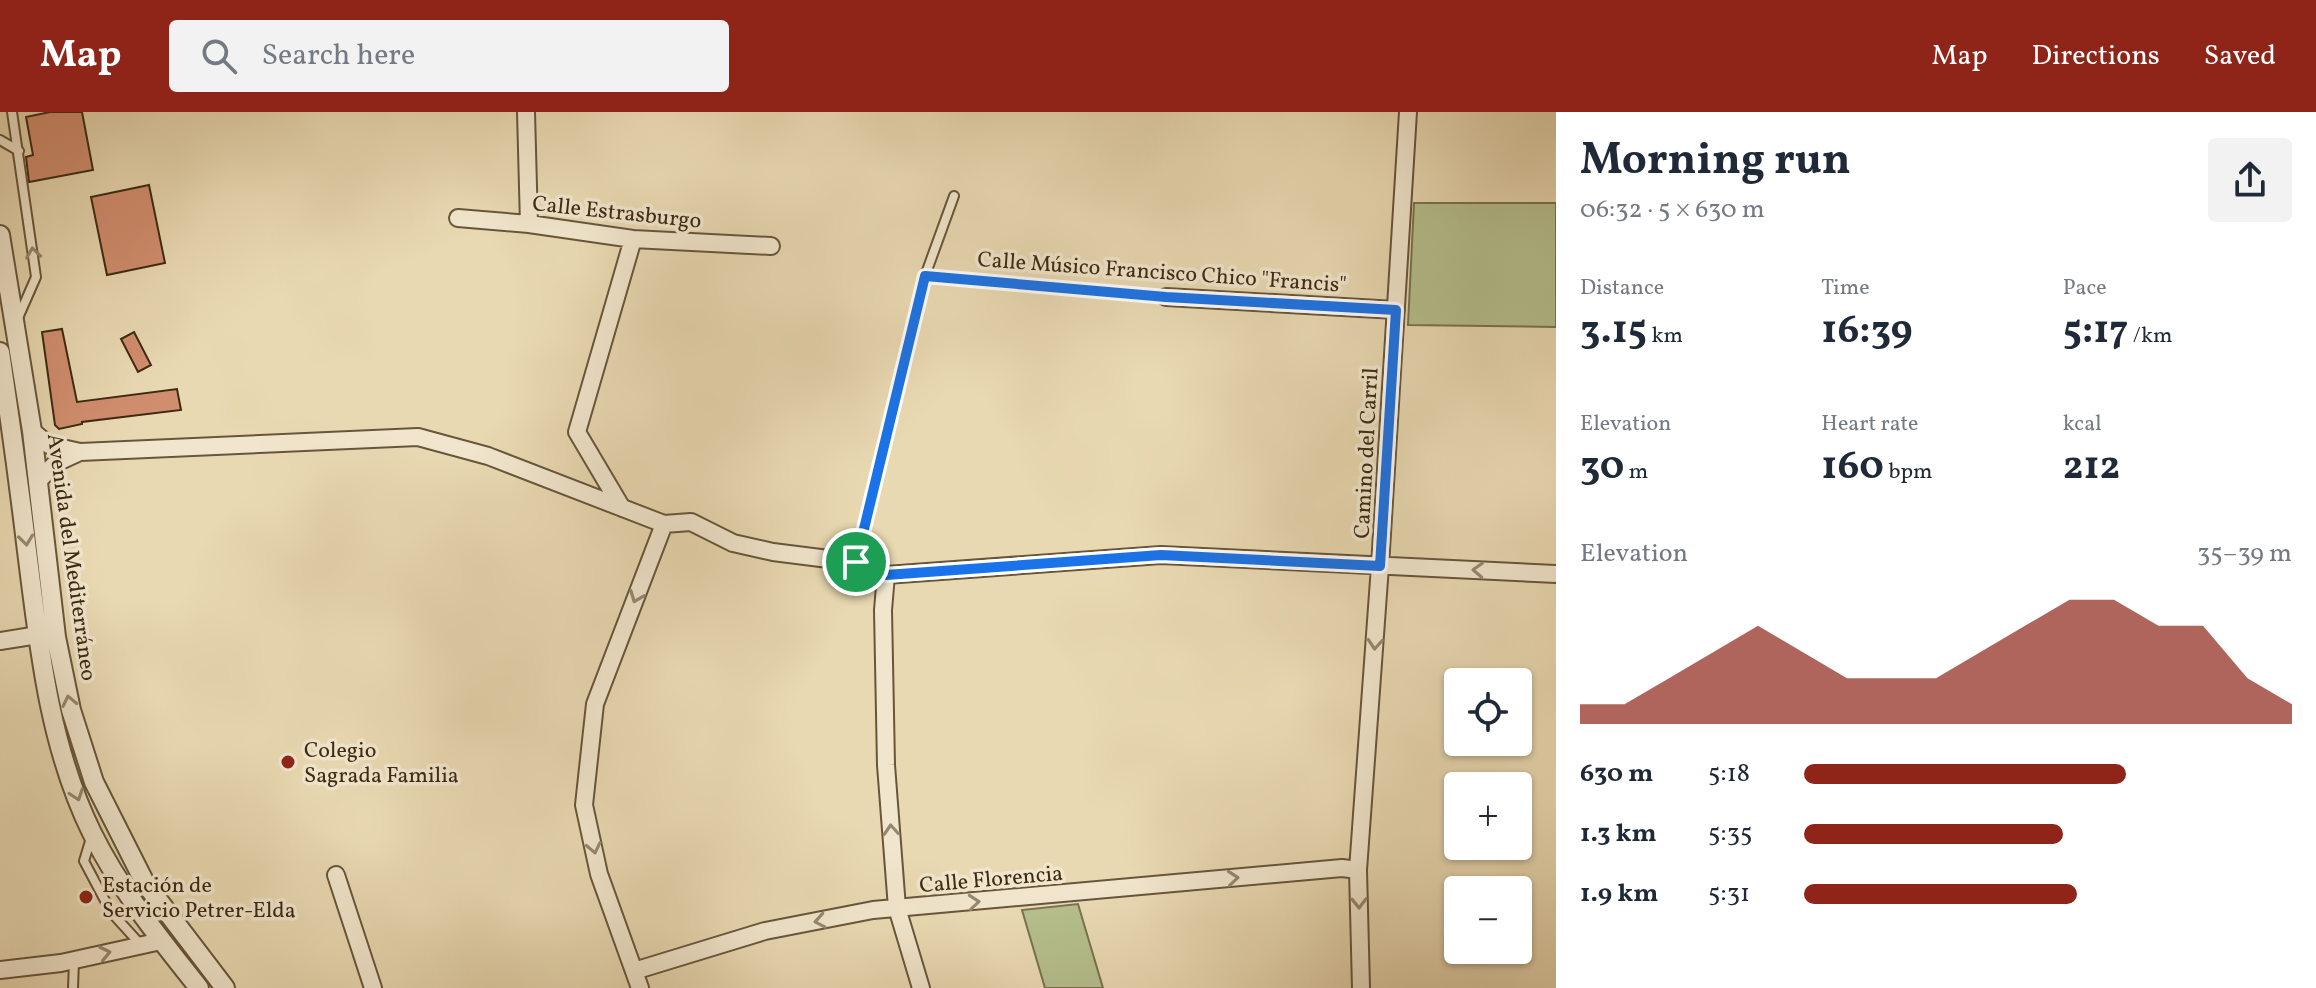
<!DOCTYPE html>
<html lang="en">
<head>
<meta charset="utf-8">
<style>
  body { margin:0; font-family:Vollkorn,serif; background:#f2f2f3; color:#1f2937; height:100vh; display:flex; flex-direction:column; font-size:30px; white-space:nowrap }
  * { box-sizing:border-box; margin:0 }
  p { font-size:26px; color:#747a83 }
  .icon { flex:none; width:44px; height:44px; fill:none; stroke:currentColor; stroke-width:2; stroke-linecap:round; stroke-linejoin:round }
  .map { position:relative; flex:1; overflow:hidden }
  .drawer { display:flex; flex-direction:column; background:#fff; width:760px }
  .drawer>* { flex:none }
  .fabs { position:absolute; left:1444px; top:556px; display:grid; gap:16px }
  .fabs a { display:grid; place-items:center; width:88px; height:88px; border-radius:8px; background:#fff; box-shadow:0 2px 6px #0004; font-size:40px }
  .pin { position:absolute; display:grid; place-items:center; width:68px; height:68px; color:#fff; margin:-34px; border:4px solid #fff; border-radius:50%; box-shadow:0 2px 8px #0007 }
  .round { display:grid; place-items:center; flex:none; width:84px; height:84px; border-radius:8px; background:#f2f2f3 }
  .headline { display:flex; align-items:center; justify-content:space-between; height:136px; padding:0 24px }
  h1 { font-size:44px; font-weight:700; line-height:60px }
  .figures { display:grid; grid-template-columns:repeat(3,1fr); gap:12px; height:136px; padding:8px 24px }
  .figures div { display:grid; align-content:center }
  .figures b { font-size:40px; font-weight:700 }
  .figures small { font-size:22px; font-weight:400 }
  .figures p { font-size:22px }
  .chart { height:224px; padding:16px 24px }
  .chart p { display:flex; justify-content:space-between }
  .chart svg { width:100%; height:144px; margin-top:8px; fill:#8f2418; opacity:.7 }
  ul { padding:0 24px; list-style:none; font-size:26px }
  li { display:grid; grid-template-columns:128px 96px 1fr; align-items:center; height:60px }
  li i { height:20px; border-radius:10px; background:#8f2418 }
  header { display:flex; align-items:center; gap:48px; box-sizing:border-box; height:112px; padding:0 40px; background:#8f2418; color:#fff }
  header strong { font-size:38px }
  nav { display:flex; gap:44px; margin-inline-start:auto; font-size:28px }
  .search { width:560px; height:72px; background:#f2f2f3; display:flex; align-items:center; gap:20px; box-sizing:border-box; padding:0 28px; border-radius:8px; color:#747a83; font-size:30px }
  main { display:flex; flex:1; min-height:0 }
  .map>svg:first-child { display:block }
  .green { fill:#b5bf8d; stroke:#787450; stroke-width:2 }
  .building { fill:#d18e6f; stroke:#3c2a12; stroke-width:2 }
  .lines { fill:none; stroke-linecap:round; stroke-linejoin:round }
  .service-casing { stroke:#67563a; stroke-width:12 }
  .minor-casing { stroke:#67563a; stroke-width:20 }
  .tertiary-casing { stroke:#67563a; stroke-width:22 }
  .service { stroke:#f1e6cd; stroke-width:8 }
  .minor { stroke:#f1e6cd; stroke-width:16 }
  .tertiary { stroke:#f1e6cd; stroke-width:18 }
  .oneway { stroke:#968870 }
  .route-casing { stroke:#fff; stroke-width:16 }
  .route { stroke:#1a73e8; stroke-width:10 }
  .poi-dot { fill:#8f2418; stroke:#f1e6cd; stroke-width:3 }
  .labels { text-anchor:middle; stroke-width:7; stroke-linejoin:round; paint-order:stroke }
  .street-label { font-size:22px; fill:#3c2a12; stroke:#f1e6cd }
  .poi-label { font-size:22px; fill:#3c2a12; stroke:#f1e6cd; text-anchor:start }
</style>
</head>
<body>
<header>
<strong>Map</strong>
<div class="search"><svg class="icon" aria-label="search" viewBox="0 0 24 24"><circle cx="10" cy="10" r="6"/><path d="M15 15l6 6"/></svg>Search here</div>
<nav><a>Map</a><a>Directions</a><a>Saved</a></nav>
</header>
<main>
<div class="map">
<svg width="1556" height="876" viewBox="0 0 1556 876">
  <rect width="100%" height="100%" fill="#e9d9b2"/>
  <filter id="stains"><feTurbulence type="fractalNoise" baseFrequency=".0025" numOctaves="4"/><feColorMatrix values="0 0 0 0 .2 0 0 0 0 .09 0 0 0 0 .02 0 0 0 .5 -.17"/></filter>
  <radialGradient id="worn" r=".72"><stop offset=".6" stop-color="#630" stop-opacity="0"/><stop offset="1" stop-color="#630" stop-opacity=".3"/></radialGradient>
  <!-- green -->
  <path class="green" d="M 1414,91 L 1556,91 L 1556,215 L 1408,213 Z
    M 1078,792 L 1103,876 L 1045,876 L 1022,798 Z"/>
  <!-- building -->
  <path class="building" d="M 50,0 L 82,0 L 93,58 L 29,70 L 26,45 L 33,43 L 26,5 Z
    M 149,73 L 165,151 L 107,163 L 91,85 Z
    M 62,217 L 77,290 L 177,277 L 181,298 L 82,310 L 82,312 L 59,317 L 55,313 L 42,220 Z
    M 134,220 L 151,253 L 138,260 L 121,227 Z"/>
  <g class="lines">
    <!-- service casing -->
    <g class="service-casing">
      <path id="service" d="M 12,0 L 36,165 L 18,206
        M 0,28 L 19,39
        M 925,164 L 1166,185
        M 856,450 L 925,164 L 954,84
        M 91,726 L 84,749 L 111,800 L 141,833
        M 73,876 L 74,849"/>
    </g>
    <!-- minor casing -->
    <g class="minor-casing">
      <path id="minor" d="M 526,0 L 529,112
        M 458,106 L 529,112 L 633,127 L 771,134
        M 1166,185 L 1396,198
        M 32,319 L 49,333 L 80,340 L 418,325 L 488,344 L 664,412 L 691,410 L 733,431 L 773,440 L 868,452 L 886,463 L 1161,443 L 1556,462
        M 38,369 L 56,351 L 80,340
        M 622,396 L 577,320 L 633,127
        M 886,463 L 883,498 L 886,653 L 897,796 L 921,876
        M 0,529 L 38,523
        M 336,763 L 373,876
        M 0,858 L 61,851 L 161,829
        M 634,859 L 765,819 L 873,798 L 1342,756 L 1358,758
        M 640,876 L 599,762 L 584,693 L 595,592 L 664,412
        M 1361,876 L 1358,758 L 1380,454 L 1408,0"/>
    </g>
    <!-- tertiary casing -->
    <g class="tertiary-casing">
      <path id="tertiary" d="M 0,123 L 32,319 L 56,525 L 71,598 L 94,670 L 145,771 L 225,876
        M 0,240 C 10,306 19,372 27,439 C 39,534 49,634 92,721 C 120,778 160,827 199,876"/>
    </g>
    <!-- service -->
    <use href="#service" class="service"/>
    <!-- minor -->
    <use href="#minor" class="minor"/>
    <!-- tertiary -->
    <use href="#tertiary" class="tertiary"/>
  </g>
  <!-- one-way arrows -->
  <defs><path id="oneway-chevron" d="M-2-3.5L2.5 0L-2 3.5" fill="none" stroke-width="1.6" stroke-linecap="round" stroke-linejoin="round" transform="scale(2)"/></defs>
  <g class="oneway">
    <use href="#oneway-chevron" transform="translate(33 141) rotate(-98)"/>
    <use href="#oneway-chevron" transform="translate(26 428) rotate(83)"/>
    <use href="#oneway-chevron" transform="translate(1478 458) rotate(-177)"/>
    <use href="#oneway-chevron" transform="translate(636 485) rotate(111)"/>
    <use href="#oneway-chevron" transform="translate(1375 532) rotate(94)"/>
    <use href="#oneway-chevron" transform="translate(69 589) rotate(-102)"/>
    <use href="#oneway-chevron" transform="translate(77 683) rotate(71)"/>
    <use href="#oneway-chevron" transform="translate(891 718) rotate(-94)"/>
    <use href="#oneway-chevron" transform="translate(594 736) rotate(78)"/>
    <use href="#oneway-chevron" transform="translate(1233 766) rotate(-5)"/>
    <use href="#oneway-chevron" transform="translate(974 790) rotate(-5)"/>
    <use href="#oneway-chevron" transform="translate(1359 791) rotate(89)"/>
    <use href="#oneway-chevron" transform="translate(820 809) rotate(170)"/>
    <use href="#oneway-chevron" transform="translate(105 841) rotate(-12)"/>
  </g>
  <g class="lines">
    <!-- route casing -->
    <g class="route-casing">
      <path id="route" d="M 925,164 L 1166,185 L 1396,198 L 1380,454 L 1161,443 L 886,463 L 868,452 L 856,450 Z"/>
    </g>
    <!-- route -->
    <use href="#route" class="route"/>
  </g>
  <!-- markers -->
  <g class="poi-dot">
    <circle cx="288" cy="650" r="8"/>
    <circle cx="86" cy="785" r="8"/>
  </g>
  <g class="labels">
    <!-- street labels -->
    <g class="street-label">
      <text transform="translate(617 99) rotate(6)" y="8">Calle Estrasburgo</text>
      <text transform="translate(1162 159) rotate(4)" y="8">Calle Músico Francisco Chico "Francis"</text>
      <text transform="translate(1365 341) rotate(-87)" y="8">Camino del Carril</text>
      <text transform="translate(73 445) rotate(82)" y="8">Avenida del Mediterráneo</text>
      <text transform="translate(991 766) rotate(-5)" y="8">Calle Florencia</text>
    </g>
    <!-- poi labels -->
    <g class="poi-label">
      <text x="304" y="645">Colegio<tspan x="304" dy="25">Sagrada Familia</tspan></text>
      <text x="102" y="780">Estación de<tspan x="102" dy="25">Servicio Petrer-Elda</tspan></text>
    </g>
  </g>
  <rect width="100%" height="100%" filter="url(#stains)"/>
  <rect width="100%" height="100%" fill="url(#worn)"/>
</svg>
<div class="fabs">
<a><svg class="icon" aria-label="locate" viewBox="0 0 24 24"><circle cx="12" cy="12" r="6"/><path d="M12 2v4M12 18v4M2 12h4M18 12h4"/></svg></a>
<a>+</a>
<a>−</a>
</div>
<div class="pin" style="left:856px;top:450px;background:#1e9e55"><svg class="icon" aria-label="arrive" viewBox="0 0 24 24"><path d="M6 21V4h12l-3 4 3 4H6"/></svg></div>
</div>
<section class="drawer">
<div class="headline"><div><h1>Morning run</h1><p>06:32 · 5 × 630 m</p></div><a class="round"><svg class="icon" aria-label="share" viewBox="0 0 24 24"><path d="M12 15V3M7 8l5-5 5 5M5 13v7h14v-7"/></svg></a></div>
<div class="figures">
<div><p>Distance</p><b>3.15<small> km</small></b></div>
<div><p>Time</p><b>16:39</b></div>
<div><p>Pace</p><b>5:17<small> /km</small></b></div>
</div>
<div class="figures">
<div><p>Elevation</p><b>30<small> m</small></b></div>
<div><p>Heart rate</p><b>160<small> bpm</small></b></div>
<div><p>kcal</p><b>212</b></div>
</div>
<div class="chart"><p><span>Elevation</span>35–39 m</p>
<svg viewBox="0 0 160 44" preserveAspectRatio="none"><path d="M0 44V38L10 38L20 30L30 22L40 14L50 22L60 30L70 30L80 30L90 22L100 14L110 6L120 6L130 14L140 14L150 30L160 38V44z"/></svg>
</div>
<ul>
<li><b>630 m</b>5:18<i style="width:66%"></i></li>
<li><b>1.3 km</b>5:35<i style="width:53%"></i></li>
<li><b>1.9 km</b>5:31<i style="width:56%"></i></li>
</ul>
</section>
</main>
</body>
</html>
